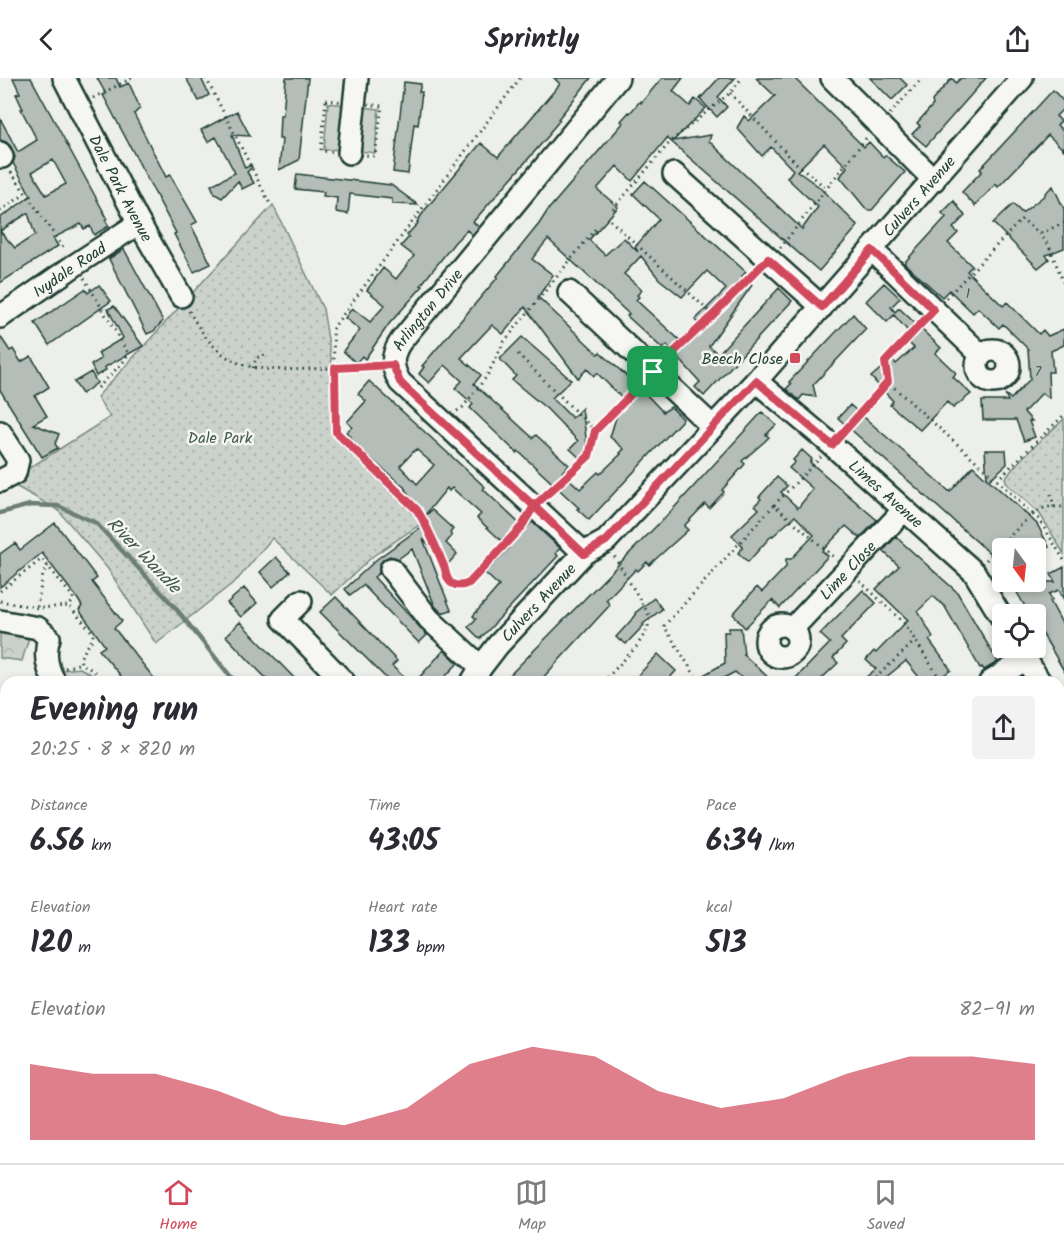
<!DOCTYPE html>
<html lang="en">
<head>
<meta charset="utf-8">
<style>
  body { margin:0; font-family:Kalam,sans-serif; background:#f2f2f3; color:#2b2b33; height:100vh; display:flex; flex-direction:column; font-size:22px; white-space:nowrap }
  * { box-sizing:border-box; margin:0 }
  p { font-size:20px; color:#7c7c81 }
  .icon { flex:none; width:33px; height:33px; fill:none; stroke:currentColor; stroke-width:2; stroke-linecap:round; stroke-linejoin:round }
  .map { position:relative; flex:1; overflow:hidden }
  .details { position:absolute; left:0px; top:598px; width:1065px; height:488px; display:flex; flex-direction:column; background:#fff; border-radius:18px 18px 0 0; box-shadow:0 3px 9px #0003 }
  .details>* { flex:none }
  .needle { width:39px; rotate:165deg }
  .tools { position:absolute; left:992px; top:460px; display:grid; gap:12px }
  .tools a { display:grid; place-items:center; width:54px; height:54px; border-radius:6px; background:#fff; box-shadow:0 3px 9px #0003; font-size:30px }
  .pin { position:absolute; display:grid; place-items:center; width:51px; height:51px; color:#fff; margin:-26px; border-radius:12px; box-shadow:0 3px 9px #0006 }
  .round { display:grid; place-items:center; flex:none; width:63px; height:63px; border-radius:6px; background:#f2f2f3 }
  .summary { display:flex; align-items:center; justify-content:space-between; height:102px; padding:0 30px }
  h1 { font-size:33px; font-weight:800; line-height:45px }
  .figures { display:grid; grid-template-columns:repeat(3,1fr); gap:9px; height:102px; padding:6px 30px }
  .figures div { display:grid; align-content:center }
  .figures b { font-size:30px; font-weight:800 }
  .figures small { font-size:16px; font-weight:400 }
  .figures p { font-size:16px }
  .chart { height:168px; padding:12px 30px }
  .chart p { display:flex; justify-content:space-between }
  .chart svg { width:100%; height:108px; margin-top:6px; fill:#d1495b; opacity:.7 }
  header { display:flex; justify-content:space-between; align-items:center; height:78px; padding:0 30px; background:#fff; font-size:27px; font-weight:800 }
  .menu { display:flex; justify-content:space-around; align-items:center; height:84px; border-top:2px solid #e1e1e2; background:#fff; font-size:16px; color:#7c7c81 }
  .menu a { display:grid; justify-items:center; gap:3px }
  .menu .selected { color:#d1495b }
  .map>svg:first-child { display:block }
  .green { fill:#cbd2cc; stroke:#758880; stroke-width:1.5 }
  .forest { fill:url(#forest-crowns); stroke:#758880; stroke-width:1.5 }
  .park { fill:url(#park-dots); stroke:#758880; stroke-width:1.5 }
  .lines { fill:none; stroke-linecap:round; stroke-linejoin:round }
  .stream { stroke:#6c7e77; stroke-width:4.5 }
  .building { fill:#b4bdb8; stroke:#1f3d34; stroke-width:1.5; fill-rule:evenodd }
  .minor-casing { stroke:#1f3d34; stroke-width:26 }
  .path { stroke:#1f3d34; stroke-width:3; stroke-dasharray:1.5 4.5; stroke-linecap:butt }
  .minor { stroke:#f6f6f2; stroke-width:21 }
  .route-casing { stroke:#fff; stroke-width:12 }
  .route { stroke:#d1495b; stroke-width:8 }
  .poi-dot { fill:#d1495b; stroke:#f6f6f2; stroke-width:2 }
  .labels { text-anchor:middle; stroke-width:5; stroke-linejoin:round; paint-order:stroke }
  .number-label { font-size:14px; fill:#445d55 }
  .street-label { font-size:16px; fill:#1f3d34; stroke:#f6f6f2 }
  .poi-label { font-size:16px; fill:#1f3d34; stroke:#f6f6f2; text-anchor:end }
  .park-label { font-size:16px; fill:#415b52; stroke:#f6f6f2 }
  .water-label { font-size:18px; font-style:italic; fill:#3f5850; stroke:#f6f6f2 }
</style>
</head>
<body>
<header><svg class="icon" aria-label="back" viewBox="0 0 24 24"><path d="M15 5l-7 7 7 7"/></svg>Sprintly<svg class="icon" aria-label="share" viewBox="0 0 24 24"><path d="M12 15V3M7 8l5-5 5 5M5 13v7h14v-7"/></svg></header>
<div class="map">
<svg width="1064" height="1085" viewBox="0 0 1064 1085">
  <defs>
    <pattern id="forest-crowns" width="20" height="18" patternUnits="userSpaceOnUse" patternTransform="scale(1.5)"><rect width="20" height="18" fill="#cbd2cc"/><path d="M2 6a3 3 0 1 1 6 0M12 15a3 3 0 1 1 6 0" fill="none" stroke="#aeb5b0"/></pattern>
    <pattern id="park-dots" width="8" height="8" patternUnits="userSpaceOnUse" patternTransform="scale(1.5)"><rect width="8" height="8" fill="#cbd2cc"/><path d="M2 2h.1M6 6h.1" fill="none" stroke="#aeb5b0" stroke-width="1.8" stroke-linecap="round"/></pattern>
  </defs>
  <rect width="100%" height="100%" fill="#edefea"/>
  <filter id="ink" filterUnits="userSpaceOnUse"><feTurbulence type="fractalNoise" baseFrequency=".0167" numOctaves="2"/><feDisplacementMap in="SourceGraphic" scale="12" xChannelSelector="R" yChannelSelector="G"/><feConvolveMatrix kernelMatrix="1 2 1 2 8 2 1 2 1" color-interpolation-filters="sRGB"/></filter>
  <g filter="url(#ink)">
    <!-- green -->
    <path class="green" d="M 328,25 L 379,31 L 375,75 L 345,71 L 324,72 Z
      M 80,590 L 96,599 L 100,604 L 58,604 L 53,593 Z"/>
    <!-- forest -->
    <path class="forest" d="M 0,549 L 31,553 L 22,583 L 0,580 Z"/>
    <!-- park -->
    <path class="park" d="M 273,127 L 323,231 L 334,298 L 333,356 L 402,422 L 422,445 L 373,478 L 332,517 L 272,460 L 238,501 L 156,566 L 108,491 L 58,432 L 3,401 L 31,389 L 110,339 L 97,319 Z
      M 1064,341 L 1064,476 L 1040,436 L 1007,406 L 1005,400 L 1022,380 Z"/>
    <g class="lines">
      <!-- stream -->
      <path class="stream" d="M 0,435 L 30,427 L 58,428 L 96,445 L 173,527 L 235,604
        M 480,1085 L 483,1080"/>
    </g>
    <!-- building -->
    <path class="building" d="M 13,0 L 31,0 L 107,140 L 105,142 L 109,148 L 94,157 L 90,148 L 84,151 L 81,146 L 53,160 L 58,168 L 0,205 L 0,140 L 31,118 L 13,85 L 15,79 L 11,69 L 6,64 L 0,62 L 0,40 L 18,74 L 37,62 L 21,31 L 23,31 L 16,16 L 20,15 ZM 53,82 L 66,106 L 46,117 L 32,94 ZM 28,135 L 35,157 L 15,170 L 0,153 Z
      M 97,0 L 116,0 L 120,9 L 129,5 L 140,30 L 134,36 L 166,99 L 170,97 L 197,144 L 191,147 L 211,186 L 194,194 L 174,156 L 176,155 L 103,17 L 106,16 Z
      M 186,0 L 201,0 L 209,17 L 199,23 Z
      M 286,0 L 308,0 L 299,82 L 279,92 L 282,61 L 279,61 L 280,37 L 283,37 Z
      M 554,0 L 591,0 L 558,41 L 560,42 L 549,55 L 550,56 L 473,144 L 479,149 L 472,157 L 467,152 L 455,164 L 421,207 L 423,208 L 389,246 L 365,281 L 362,278 L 356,285 L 343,273 L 360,252 L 345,240 L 352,230 L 370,244 L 385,227 L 367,212 L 383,190 L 396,201 L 414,178 L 401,168 L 409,159 L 407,157 L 418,145 L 417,144 L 425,132 L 481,65 L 498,79 L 560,6 Z
      M 662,0 L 683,0 L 673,13 L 690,28 L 695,21 L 706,30 L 673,63 L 711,57 L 709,63 L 802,151 L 818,129 L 787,100 L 793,92 L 771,69 L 762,78 L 737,50 L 744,38 L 749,43 L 775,18 L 756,0 L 794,0 L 864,69 L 869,64 L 883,79 L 885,77 L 905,94 L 872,132 L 867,132 L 840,99 L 847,89 L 824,66 L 797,93 L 818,108 L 858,148 L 819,193 L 667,60 L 632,103 L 617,88 L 597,111 L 618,129 L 589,162 L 605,177 L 624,160 L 638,174 L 635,169 L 659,141 L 633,116 L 645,103 L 746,194 L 742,198 L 752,207 L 709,268 L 718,276 L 779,210 L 792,223 L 704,318 L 695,309 L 700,304 L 667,267 L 663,271 L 627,238 L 629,236 L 548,161 L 532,181 L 553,197 L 538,219 L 598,276 L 600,274 L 642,312 L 663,334 L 671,329 L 683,341 L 589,442 L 577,431 L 579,430 L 518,373 L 517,375 L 470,330 L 473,326 L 455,310 L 462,303 L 445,287 L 429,305 L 419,296 L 424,289 L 422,288 L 498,199 L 497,198 L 539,146 L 548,132 L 623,45 L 621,43 L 629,34 L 630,35 L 640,23 L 641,25 ZM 641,178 L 659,201 L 682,219 L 707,193 L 726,211 L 695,242 L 704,252 L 685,267 L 636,222 L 639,219 L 637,217 L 642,212 L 624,196 ZM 525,229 L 578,300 L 587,291 L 594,298 L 597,295 L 622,320 L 610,359 L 624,371 L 620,375 L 621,376 L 600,396 L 598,394 L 580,411 L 562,394 L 569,387 L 536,357 L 533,360 L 474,306 L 481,297 L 461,280 L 492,247 L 503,256 Z
      M 719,0 L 735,0 L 718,19 L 727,29 L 717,39 L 700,21 Z
      M 870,0 L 900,0 L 907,7 L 892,22 Z
      M 952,0 L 956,5 L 961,0 L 986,0 L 926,68 L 912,56 L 920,48 L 917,45 L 933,27 L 932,23 Z
      M 404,4 L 421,6 L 419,14 L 422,14 L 418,47 L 414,46 L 408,96 L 393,94 Z
      M 1053,12 L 1064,24 L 1064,30 L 1056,38 L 1061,43 L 1057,47 L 1064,54 L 1064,72 L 1048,57 L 998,109 L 996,106 L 975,128 L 962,114 L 982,93 L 980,91 Z
      M 237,33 L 250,58 L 232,57 L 245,90 L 251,87 L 252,89 L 247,94 L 254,105 L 242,111 L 238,103 L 222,120 L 215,116 L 211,107 L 235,95 L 216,59 L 208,64 L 201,52 Z
      M 297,96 L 391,107 L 418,127 L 392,126 L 392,121 L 350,116 L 348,136 L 336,134 L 337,120 L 323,118 L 324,114 L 295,111 Z
      M 1053,108 L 1064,131 L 1064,170 L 1046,177 L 1049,181 L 1038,190 L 993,145 L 1013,126 L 1022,135 L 1045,117 L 1045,115 Z
      M 954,123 L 965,138 L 953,150 L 958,155 L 948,165 L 972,188 L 967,193 L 1003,228 L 1007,224 L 1039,256 L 1043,252 L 1048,258 L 1064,251 L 1064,267 L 1051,273 L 1053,294 L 1048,294 L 1049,320 L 1042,315 L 1024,334 L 1032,343 L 1029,343 L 1035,359 L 1024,363 L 1016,342 L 983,342 L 982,323 L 1008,323 L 1005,316 L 1011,321 L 1030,301 L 1028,271 L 1003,246 L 999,250 L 978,230 L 973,235 L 949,212 L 942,219 L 904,185 L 946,139 L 942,135 Z
      M 124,171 L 163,243 L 154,253 L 147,256 L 109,181 Z
      M 884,205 L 900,220 L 891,229 L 895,234 L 899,230 L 941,270 L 935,275 L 956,295 L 953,299 L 971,316 L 953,330 L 947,324 L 920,352 L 890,327 L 893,323 L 871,299 L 892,281 L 896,286 L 914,270 L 909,265 L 914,260 L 894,237 L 887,244 L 866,223 Z
      M 99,207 L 111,223 L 49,267 L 35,245 L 85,211 L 88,215 Z
      M 114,228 L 143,268 L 105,289 L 106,292 L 96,298 L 91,287 L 101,281 L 98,275 L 123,260 L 108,231 Z
      M 853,236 L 866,251 L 813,307 L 816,319 L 803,317 L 799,322 L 786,311 L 791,306 L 789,304 Z
      M 0,258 L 10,273 L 13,271 L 21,284 L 31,278 L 49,309 L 35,318 L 47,338 L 33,346 L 59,356 L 55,366 L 58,370 L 42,379 L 0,312 Z
      M 522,259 L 571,302 L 552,320 L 572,340 L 582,330 L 588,374 L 581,381 L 570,371 L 578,363 L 547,331 L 512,302 L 516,298 L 500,281 Z
      M 91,294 L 97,305 L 82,316 L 74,304 Z
      M 369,303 L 485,409 L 483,411 L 525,451 L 532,444 L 560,470 L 556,475 L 558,478 L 480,561 L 468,549 L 476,541 L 473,538 L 499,508 L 485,495 L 509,470 L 477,440 L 481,436 L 452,410 L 449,413 L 447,410 L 426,436 L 413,423 L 404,409 L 349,362 L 351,359 L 346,354 L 352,349 L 347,344 L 366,323 L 358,316 ZM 416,371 L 434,387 L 417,406 L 400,388 Z
      M 850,327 L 950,414 L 973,388 L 987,401 L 985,372 L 1006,372 L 1007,386 L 989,402 L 1037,446 L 1049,469 L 1037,475 L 1035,471 L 1002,471 L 1002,486 L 838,340 Z
      M 762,334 L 776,347 L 766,357 L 769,359 L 764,364 L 742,383 L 745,386 L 722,412 L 724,414 L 709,430 L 705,426 L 684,448 L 688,452 L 659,478 L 649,487 L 647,484 L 638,493 L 636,491 L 606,522 L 610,527 L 539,604 L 503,604 L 673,431 Z
      M 802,372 L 812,381 L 810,384 L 877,442 L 860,460 L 846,448 L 822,473 L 828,478 L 780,530 L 772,522 L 745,550 L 733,536 L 757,509 L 762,514 L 786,489 L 786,481 L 791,481 L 814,457 L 795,438 L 773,458 L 772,457 L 748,484 L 738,475 L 743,469 L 732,457 L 759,431 L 755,427 L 761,421 L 759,419 L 777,399 L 787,408 L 781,414 L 798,430 L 813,411 L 789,390 L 795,384 L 793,382 Z
      M 432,432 L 453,451 L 450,455 L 452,458 L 446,465 L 457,476 L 448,486 L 423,461 L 451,532 L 442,535 L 435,528 L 412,471 L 398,481 L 390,478 L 384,481 L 379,487 L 379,495 L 374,499 L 427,557 L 419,565 L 363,507 L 350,517 L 345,511 L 377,481 L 428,444 L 424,439 Z
      M 55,445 L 97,500 L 92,504 L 122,543 L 114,550 L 157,604 L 126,604 L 99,572 L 105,568 L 79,532 L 82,528 L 77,520 L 42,475 L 0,509 L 0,476 L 15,465 L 20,472 Z
      M 896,459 L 957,514 L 998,584 L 984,592 L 982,589 L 980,590 L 945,529 L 933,518 L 918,533 L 933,559 L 929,562 L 951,592 L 933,604 L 923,604 L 906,583 L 880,604 L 860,604 L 876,591 L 866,582 L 874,573 L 876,575 L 908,542 L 876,511 L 899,488 L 883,473 Z
      M 276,479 L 290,494 L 273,509 L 260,494 Z
      M 1064,489 L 1064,522 L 1059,512 L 1049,516 L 1052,522 L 1050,523 L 1064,549 L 1064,593 L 1035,543 L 1035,537 L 1030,537 L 1011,504 L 1055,504 L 1051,496 Z
      M 244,510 L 257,525 L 241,539 L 227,525 Z
      M 863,512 L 876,525 L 841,561 L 846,566 L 833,580 L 838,585 L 818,604 L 792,604 L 830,565 L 820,556 Z
      M 336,519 L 397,583 L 392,588 L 409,604 L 390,604 L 320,534 Z
      M 654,520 L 662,531 L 643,546 L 644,547 L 626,566 L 621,562 L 620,563 L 616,559 L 636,537 L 635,535 Z
      M 240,544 L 298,604 L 270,604 L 258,592 L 226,558 Z
      M 729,550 L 741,550 L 744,577 L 773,604 L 746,604 L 735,594 L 716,604 L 691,604 L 725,585 L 724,554 L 729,554 Z
      M 444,572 L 458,585 L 440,604 L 415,604 Z
      M 658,576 L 676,593 L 666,604 L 632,604 Z"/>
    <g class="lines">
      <!-- minor casing -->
      <g class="minor-casing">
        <g id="minor">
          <path id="s1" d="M 64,0 L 139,145 L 181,218"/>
          <path d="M 832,0 L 934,102"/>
          <path d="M 0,75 L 2,79"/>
          <path d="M 349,75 L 357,0"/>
          <path d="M 674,96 L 822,229"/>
          <path d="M 872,172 L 981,277"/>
          <path d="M 569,214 L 713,349"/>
          <path id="s2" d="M 0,239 L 75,187 L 139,145"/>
          <circle cx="993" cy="288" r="16"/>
          <path id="s3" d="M 756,303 L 832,367 L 974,494 L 1002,540"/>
          <path d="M 0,354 L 18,382 L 15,395 L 0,403"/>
          <path id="s4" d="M 584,475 L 400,304 C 391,289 391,277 401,263 L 618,0"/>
          <path d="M 391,491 L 429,541 L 481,589"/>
          <path d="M 301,523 L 283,541 L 344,604"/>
          <path d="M 0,543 L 38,550 L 49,560 C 44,575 47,591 55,604"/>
          <circle cx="782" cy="563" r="16"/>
          <path id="s5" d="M 792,551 L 903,433"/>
          <path d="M 1019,570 L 1040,604"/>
          <path id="s6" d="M 472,604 L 481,589 L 498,567 L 584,475 L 606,463 L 756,303 L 1022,0"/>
          <path d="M 990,604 L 1026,581"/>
          <path d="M 1059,638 L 1064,646"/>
          <path d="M 1059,748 L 1064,745"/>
          <path d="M 0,759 L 6,771"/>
          <path d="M 0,931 L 6,928"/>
          <path d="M 1059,955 L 1064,951"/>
          <path d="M 96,1080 L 99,1085"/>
          <path d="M 191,1080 L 193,1085"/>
          <path d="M 943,1080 L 946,1085"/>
          <path d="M 1058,1080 L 1062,1085"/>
          <path d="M 392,1085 L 393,1080"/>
          <path d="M 519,1085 L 519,1080"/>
          <path d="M 666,1085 L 670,1080"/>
          <path d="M 883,1085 L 891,1080"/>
        </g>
      </g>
      <!-- path -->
      <path class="path" d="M 206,0 L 270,126
        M 520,0 L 333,250 L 336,354 L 417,432 C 428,450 436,469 444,488 C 446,492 446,498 448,502 C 453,510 462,508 469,505 L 525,444
        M 730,15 L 795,84 L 826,110
        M 93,20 L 132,0
        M 326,22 L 382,28 L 375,78 L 321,73 Z
        M 890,36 L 922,0
        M 11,94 L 65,172
        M 613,131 L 671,63 L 730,15 L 742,0
        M 0,133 L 25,116
        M 610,142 L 713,237
        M 1041,155 L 1064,145
        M 780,170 L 867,59
        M 84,200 L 128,275 L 125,282 L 96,312
        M 946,220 L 1022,141 L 1040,156 L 1049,168 L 1064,206
        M 189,233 C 220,289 246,294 307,291 C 330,290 353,289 376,288
        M 923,244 L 885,284 L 888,304 L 997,402 L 1032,436
        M 518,276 L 595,353
        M 667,281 L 713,237 L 756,193
        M 253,290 L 256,280 L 268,276
        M 457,333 L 463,329 L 487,298 L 504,264 L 597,149
        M 843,354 L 888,304
        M 997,402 L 1064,337
        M 1051,416 L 1054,429
        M 545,417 L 589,378 L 595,353 L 643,305
        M 774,427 L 821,379
        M 1032,436 L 1046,429 L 1064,429
        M 986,482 L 1032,436 L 1039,441 L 1064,482
        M 860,503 L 904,545 L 942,604
        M 0,513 L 42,481 L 73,519 L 73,523 L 69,528 L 93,555 L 93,560 L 80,580 L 81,585 L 95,594 L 104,604
        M 0,523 L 38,530 L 69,528
        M 37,529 L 43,496 L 48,488
        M 65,590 L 81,585
        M 603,604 L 637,568 L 648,550 L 649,537 L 613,476
        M 699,604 L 664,548 L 774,427 L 835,480
        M 871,604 L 914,564
        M 0,651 L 6,648
        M 1059,803 L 1064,811
        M 1059,843 L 1064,840
        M 765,1085 L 769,1080"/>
      <!-- minor -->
      <use href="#minor" class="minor"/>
    </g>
  </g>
  <g class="lines" filter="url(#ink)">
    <!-- route casing -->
    <g class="route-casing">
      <path id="route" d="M 653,294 L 595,353 L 589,378 L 534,428 L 408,312 L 400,304 L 393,287 L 335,290 L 336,354 L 417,432 C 428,449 436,469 444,488 C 446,494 446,501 451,505 C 457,509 463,508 469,505 L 522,448 L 534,428 L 584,476 L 606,463 L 756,303 L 832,367 L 888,304 L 885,284 L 934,232 L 872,172 L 822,229 L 768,181 L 713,237 L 653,294"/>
    </g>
    <!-- route -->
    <use href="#route" class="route"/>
  </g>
  <!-- markers -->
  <rect class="poi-dot" x="789" y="274" width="12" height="12" rx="3"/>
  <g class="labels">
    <!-- number labels -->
    <g class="number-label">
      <text x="968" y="220">1</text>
      <text x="1038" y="298">7</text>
    </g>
    <!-- street labels -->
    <g class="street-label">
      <text dy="6" stroke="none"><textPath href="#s1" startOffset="124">Dale Park Avenue</textPath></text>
      <text dy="6" stroke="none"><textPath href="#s6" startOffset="662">Culvers Avenue</textPath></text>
      <text dy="6" stroke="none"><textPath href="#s2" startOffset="84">Ivydale Road</textPath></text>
      <text dy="6" stroke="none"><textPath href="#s4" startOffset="336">Arlington Drive</textPath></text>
      <text dy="6" stroke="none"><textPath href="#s3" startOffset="172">Limes Avenue</textPath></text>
      <text dy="6" stroke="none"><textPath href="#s5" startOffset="81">Lime Close</textPath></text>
      <text dy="6" stroke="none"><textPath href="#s6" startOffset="104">Culvers Avenue</textPath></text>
    </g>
    <!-- poi labels -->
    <g class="poi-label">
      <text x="783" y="286">Beech Close</text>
    </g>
    <!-- park labels -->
    <g class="park-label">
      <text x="220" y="365">Dale Park</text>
    </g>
    <!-- water labels -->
    <g class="water-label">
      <text transform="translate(144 477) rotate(46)" y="6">River Wandle</text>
    </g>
  </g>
</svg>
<div class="tools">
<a><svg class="needle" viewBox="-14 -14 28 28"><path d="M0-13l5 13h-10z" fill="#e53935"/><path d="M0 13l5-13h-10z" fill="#7c7c81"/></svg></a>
<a><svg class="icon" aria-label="locate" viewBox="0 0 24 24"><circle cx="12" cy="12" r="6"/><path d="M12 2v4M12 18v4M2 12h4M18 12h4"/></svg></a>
</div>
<div class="pin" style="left:653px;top:294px;background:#1e9e55"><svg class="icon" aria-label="arrive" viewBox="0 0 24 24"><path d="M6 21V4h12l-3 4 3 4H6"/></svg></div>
<section class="details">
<div class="summary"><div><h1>Evening run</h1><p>20:25 · 8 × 820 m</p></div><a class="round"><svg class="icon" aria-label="share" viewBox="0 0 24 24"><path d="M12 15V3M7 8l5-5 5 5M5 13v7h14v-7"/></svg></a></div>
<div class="figures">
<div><p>Distance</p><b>6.56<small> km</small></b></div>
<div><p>Time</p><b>43:05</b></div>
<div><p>Pace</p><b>6:34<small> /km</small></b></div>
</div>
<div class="figures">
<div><p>Elevation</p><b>120<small> m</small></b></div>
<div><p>Heart rate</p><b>133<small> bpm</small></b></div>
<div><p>kcal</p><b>513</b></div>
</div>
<div class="chart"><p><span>Elevation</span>82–91 m</p>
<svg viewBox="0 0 160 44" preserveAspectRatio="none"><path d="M0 44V13L10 17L20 17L30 24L40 34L50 38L60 31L70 13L80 6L90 10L100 24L110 31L120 27L130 17L140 10L150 10L160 13V44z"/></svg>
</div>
</section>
</div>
<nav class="menu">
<a class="selected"><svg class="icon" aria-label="home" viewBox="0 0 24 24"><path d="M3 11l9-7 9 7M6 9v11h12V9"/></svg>Home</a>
<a><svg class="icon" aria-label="map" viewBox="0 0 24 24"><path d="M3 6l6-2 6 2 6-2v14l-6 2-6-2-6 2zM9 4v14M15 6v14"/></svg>Map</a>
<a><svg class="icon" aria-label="saved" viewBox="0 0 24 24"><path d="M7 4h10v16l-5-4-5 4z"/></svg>Saved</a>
</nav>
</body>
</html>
